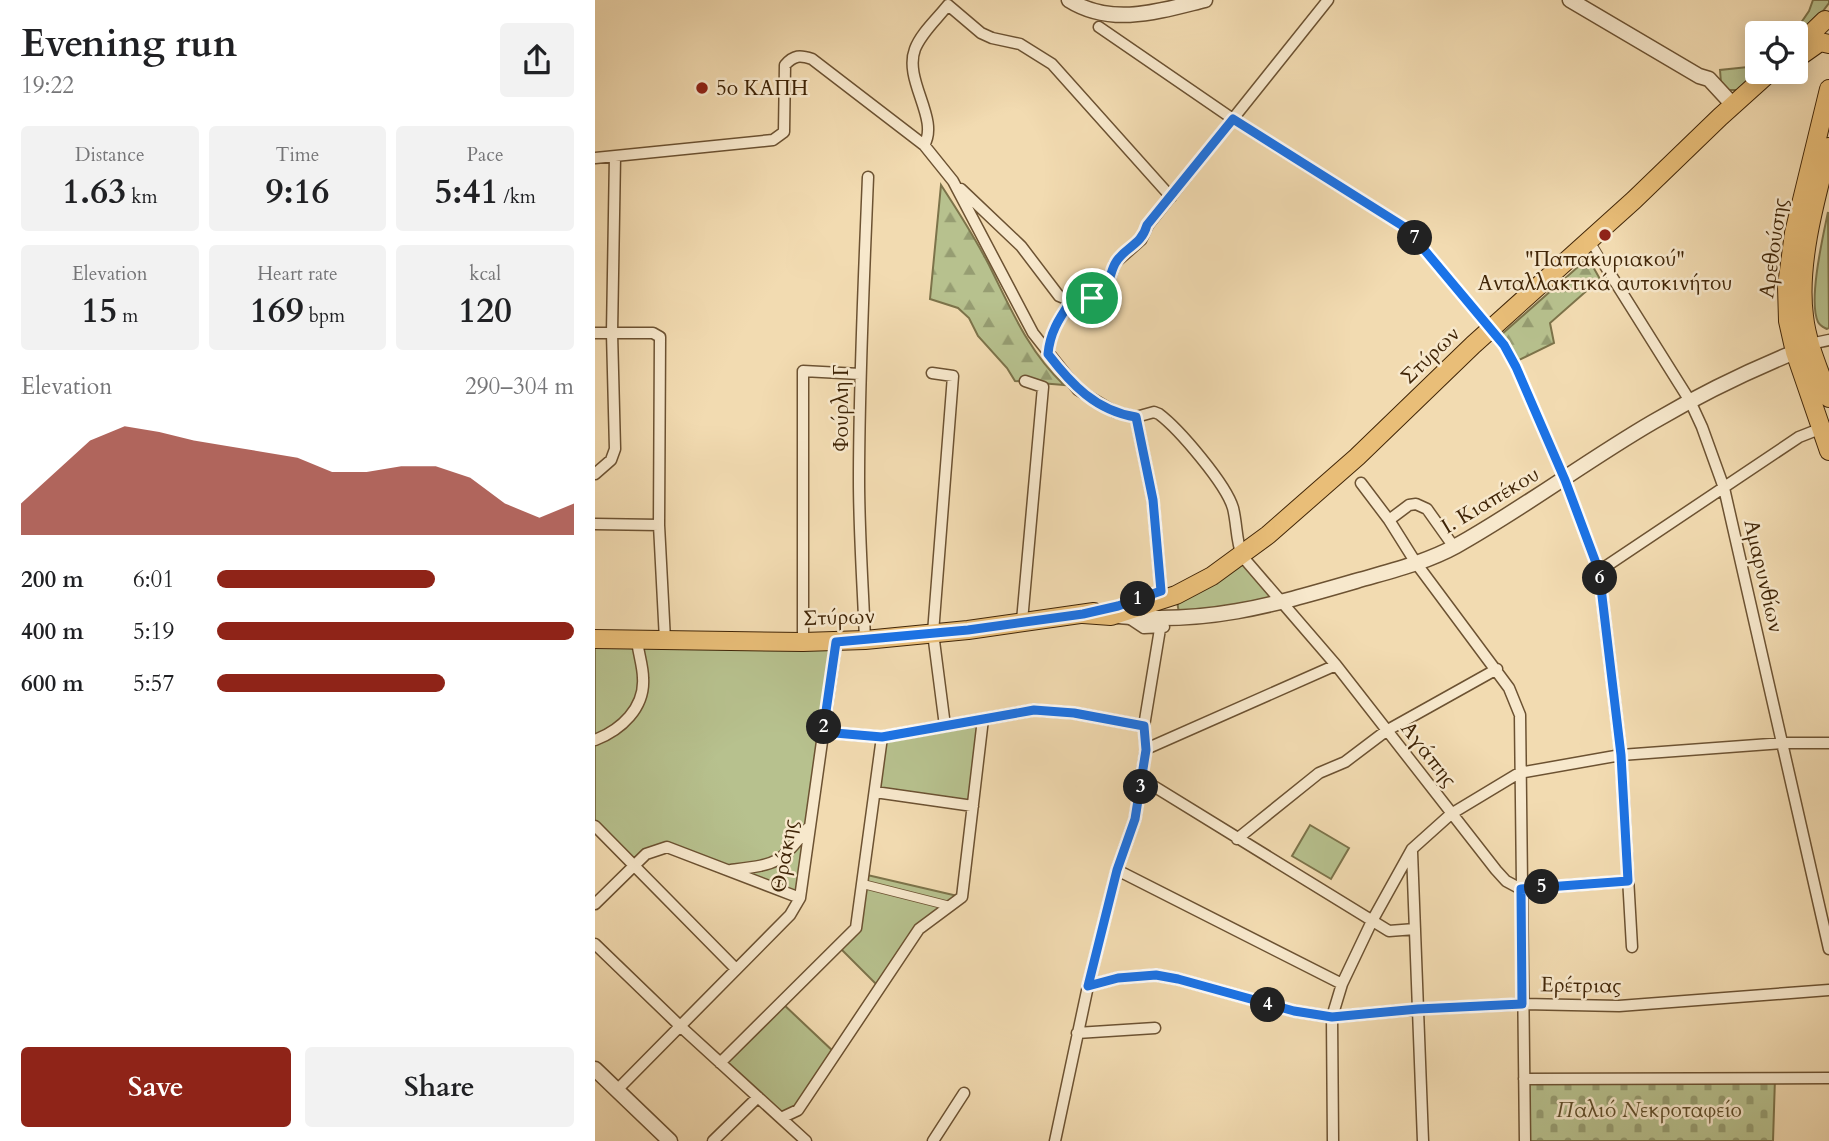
<!DOCTYPE html>
<html lang="en">
<head>
<meta charset="utf-8">
<style>
  body { margin:0; font-family:Cardo,serif; background:#f2f2f2; color:#202124; height:100vh; display:flex; flex-direction:column; font-size:26px; white-space:nowrap }
  * { box-sizing:border-box; margin:0 }
  p { font-size:23px; color:#757577 }
  .icon { flex:none; width:38px; height:38px; fill:none; stroke:currentColor; stroke-width:2; stroke-linecap:round; stroke-linejoin:round }
  .map { position:relative; flex:1; overflow:hidden }
  .side { display:flex; flex-direction:column; background:#fff; width:595px }
  .side>* { flex:none }
  .buttons { position:absolute; left:1150px; top:21px; display:grid; gap:14px }
  .buttons a { display:grid; place-items:center; width:63px; height:63px; border-radius:7px; background:#fff; box-shadow:0 4px 18px #0003; font-size:35px }
  .pin { position:absolute; display:grid; place-items:center; width:60px; height:60px; color:#fff; margin:-30px; border:4px solid #fff; border-radius:50%; box-shadow:0 2px 7px #0007 }
  .km { position:absolute; width:35px; height:35px; margin:-18px; border-radius:50%; background:#222; color:#fff; font-size:19px; line-height:35px; text-align:center }
  .round { display:grid; place-items:center; flex:none; width:74px; height:74px; border-radius:7px; background:#f2f2f2 }
  .summary { display:flex; align-items:center; justify-content:space-between; height:119px; padding:0 21px }
  h1 { font-size:38px; font-weight:600; line-height:52px }
  .figures { display:grid; grid-template-columns:repeat(3,1fr); gap:10px; height:119px; padding:7px 21px }
  .figures div { display:grid; align-content:center; border-radius:7px; background:#f2f2f2; text-align:center }
  .figures b { font-size:35px; font-weight:600 }
  .figures small { font-size:19px; font-weight:400 }
  .figures p { font-size:19px }
  .chart { height:196px; padding:14px 21px }
  .chart p { display:flex; justify-content:space-between }
  .chart svg { width:100%; height:126px; margin-top:7px; fill:#8f2418; opacity:.7 }
  .action { display:flex; gap:14px; margin-top:auto; padding:14px 21px }
  .action a { flex:1; height:80px; border-radius:7px; background:#8f2418; color:#fff; font-size:28px; font-weight:600; line-height:80px; text-align:center }
  .action a+a { background:#f2f2f2; color:#202124 }
  ul { padding:0 21px; list-style:none; font-size:23px }
  li { display:grid; grid-template-columns:112px 84px 1fr; align-items:center; height:52px }
  li i { height:18px; border-radius:9px; background:#8f2418 }
  main { display:flex; flex:1; min-height:0 }
  .map>svg:first-child { display:block }
  .green { fill:#b7c18e; stroke:#7c734a; stroke-width:2 }
  .forest { fill:url(#forest-firs); stroke:#7c734a; stroke-width:2 }
  .cemetery { fill:url(#cemetery-stones); stroke:#7c734a; stroke-width:2 }
  .lines { fill:none; stroke-linecap:round; stroke-linejoin:round }
  .pedestrian-casing { stroke:#6c5232; stroke-width:10 }
  .minor-casing { stroke:#6c5232; stroke-width:13 }
  .tertiary-casing { stroke:#6c5232; stroke-width:17 }
  .primary-casing { stroke:#402507; stroke-width:20 }
  .pedestrian { stroke:#f7e8cc; stroke-width:8 }
  .minor { stroke:#f7e8cc; stroke-width:10 }
  .tertiary { stroke:#f7e8cc; stroke-width:14 }
  .primary { stroke:#e9be78; stroke-width:18 }
  .route-casing { stroke:#fff; stroke-width:14 }
  .route { stroke:#1a73e8; stroke-width:9 }
  .poi-dot { fill:#8f2418; stroke:#f7e8cc; stroke-width:2.5 }
  .labels { text-anchor:middle; stroke-width:5; stroke-linejoin:round; paint-order:stroke }
  .poi-label { font-size:21px; fill:#402507; stroke:#f7e8cc; text-anchor:start }
  .street-label { font-size:21px; fill:#402507; stroke:#f7e8cc }
  .park-label { font-size:21px; font-style:italic; fill:#5e4c29; stroke:#f7e8cc }
</style>
</head>
<body>
<main>
<section class="side">
<div class="summary"><div><h1>Evening run</h1><p>19:22</p></div><a class="round"><svg class="icon" aria-label="share" viewBox="0 0 24 24"><path d="M12 15V3M7 8l5-5 5 5M5 13v7h14v-7"/></svg></a></div>
<div class="figures">
<div><p>Distance</p><b>1.63<small> km</small></b></div>
<div><p>Time</p><b>9:16</b></div>
<div><p>Pace</p><b>5:41<small> /km</small></b></div>
</div>
<div class="figures">
<div><p>Elevation</p><b>15<small> m</small></b></div>
<div><p>Heart rate</p><b>169<small> bpm</small></b></div>
<div><p>kcal</p><b>120</b></div>
</div>
<div class="chart"><p><span>Elevation</span>290–304 m</p>
<svg viewBox="0 0 160 44" preserveAspectRatio="none"><path d="M0 44V33L10 22L20 11L30 6L40 8L50 11L60 13L70 15L80 17L90 22L100 22L110 20L120 20L130 24L140 33L150 38L160 33V44z"/></svg>
</div>
<ul>
<li><b>200 m</b>6:01<i style="width:61%"></i></li>
<li><b>400 m</b>5:19<i style="width:100%"></i></li>
<li><b>600 m</b>5:57<i style="width:64%"></i></li>
</ul>
<div class="action"><a>Save</a><a>Share</a></div>
</section>
<div class="map">
<svg width="1234" height="1141" viewBox="0 0 1234 1141">
  <defs>
    <pattern id="forest-firs" width="22" height="20" patternUnits="userSpaceOnUse" patternTransform="scale(1.75)"><rect width="22" height="20" fill="#b7c18e"/><path d="M5 1l3.5 6h-7zM16 11l3.5 6h-7z" fill="#969d72"/></pattern>
    <pattern id="cemetery-stones" width="16" height="16" patternUnits="userSpaceOnUse" patternTransform="scale(1.75)"><rect width="16" height="16" fill="#b7c18e"/><path d="M2 7V4a2 2 0 0 1 4 0v3zM10 15v-3a2 2 0 0 1 4 0v3z" fill="#969d72"/></pattern>
  </defs>
  <rect width="100%" height="100%" fill="#f2dbb1"/>
  <filter id="stains"><feTurbulence type="fractalNoise" baseFrequency=".00286" numOctaves="4"/><feColorMatrix values="0 0 0 0 .2 0 0 0 0 .09 0 0 0 0 .02 0 0 0 .5 -.17"/></filter>
  <radialGradient id="worn" r=".72"><stop offset=".6" stop-color="#630" stop-opacity="0"/><stop offset="1" stop-color="#630" stop-opacity=".3"/></radialGradient>
  <!-- green -->
  <path class="green" d="M 1218,0 L 1234,0 L 1234,3 L 1215,28 L 1201,41 L 1200,33 L 1199,33 L 1214,11 Z
    M 1162,66 L 1162,72 L 1143,90 L 1134,90 L 1126,83 L 1125,70 Z
    M 1233,212 L 1234,328 L 1232,329 C 1228,327 1225,326 1223,322 C 1213,301 1228,236 1233,212 Z
    M 647,556 L 686,602 L 585,619 L 581,595 Z
    M 0,639 L 241,642 L 205,898 L 72,847 L 39,865 L 0,826 Z
    M 388,719 L 378,806 L 280,792 L 287,737 Z
    M 715,825 L 754,848 L 736,879 L 697,856 Z
    M 268,874 L 367,897 L 324,929 L 285,988 L 243,946 L 261,928 Z
    M 186,1002 L 241,1054 L 203,1110 L 186,1118 L 125,1063 Z"/>
  <!-- forest -->
  <path class="forest" d="M 346,185 C 363,211 380,238 394,265 C 416,309 433,351 469,385 L 420,381 L 412,368 L 383,336 L 374,318 L 363,308 L 335,299 Z
    M 993,258 L 1005,279 L 955,323 L 959,343 L 922,361 L 907,334 Z"/>
  <!-- cemetery -->
  <path class="cemetery" d="M 1180,1078 L 1178,1141 L 930,1141 L 929,1079 Z"/>
  <g class="lines">
    <!-- pedestrian casing -->
    <g class="pedestrian-casing">
      <path id="pedestrian" d="M 995,241 L 1009,264
        M 268,884 L 355,906"/>
    </g>
    <!-- minor casing -->
    <g class="minor-casing">
      <path id="minor" d="M 504,27 L 638,119 L 811,228 L 909,345 L 921,367 L 970,480 L 1004,571 L 1026,755 L 1037,947
        M 329,145 C 345,119 308,80 320,49 C 326,33 342,19 353,5 L 386,33 L 397,38 L 425,44 L 457,64 L 576,197
        M 0,158 L 178,140 L 189,132 L 190,65 C 199,55 205,55 217,59 L 329,145 L 358,181 L 438,333 L 483,390 L 520,412 L 541,417 L 559,412 L 564,414 C 584,429 631,484 638,508 C 642,524 641,540 647,556 L 741,665 L 901,870 L 911,881 L 926,889 L 1033,881
        M 366,189 L 426,246 L 464,296 L 476,301 L 492,300 L 505,293 L 513,283 L 520,263 L 546,240 L 553,225 L 733,0
        M 1009,264 L 1095,401 L 1107,427 L 1129,488 L 1234,949
        M 0,333 L 58,333 L 65,337 L 64,525 L 70,640
        M 1215,344 L 1234,340
        M 453,353 C 455,332 464,319 476,301
        M 337,373 L 358,376 L 338,633 L 350,726
        M 541,417 L 558,500 L 566,591
        M 0,474 L 16,460 L 20,449 L 17,333 L 20,156
        M 766,483 L 794,520
        M 0,524 L 64,525
        M 859,547 L 832,509 L 821,504 L 814,505 L 794,520 L 821,563 L 914,688 L 925,715 L 930,1141
        M 1004,571 L 1204,437 L 1227,428
        M 534,618 L 549,628 L 569,627
        M 427,621 L 448,387 L 430,381
        M 270,640 C 268,587 264,534 264,480 C 264,379 269,278 273,177
        M 208,642 L 208,371 L 265,374
        M 228,732 L 287,737 L 439,710 L 479,713 L 549,726
        M 0,740 C 26,730 50,708 48,678 C 48,666 43,652 42,640
        M 551,749 L 741,665
        M 547,779 L 794,931 L 820,929
        M 280,792 L 378,806
        M 0,826 L 141,969
        M 642,839 L 724,773 L 750,762 L 791,731 L 902,669
        M 817,852 L 828,1141
        M 136,870 C 183,864 183,865 213,828
        M 522,870 L 747,984
        M 0,904 L 51,854 L 72,847 L 205,898
        M 0,944 L 85,1026 L 211,1141
        M 493,986 L 523,978 L 561,975 L 583,979 L 699,1011 L 737,1017 L 823,1009 L 927,1004 L 1024,1006 L 1234,990
        M 482,1033 L 560,1028
        M 125,1063 L 261,928 L 287,737
        M 929,1079 L 1234,1078
        M 22,1090 L 195,915 L 205,898 L 241,642
        M 186,1118 L 203,1110 L 324,929 L 367,897 L 388,719
        M 118,1141 L 163,1097
        M 338,1141 L 369,1093
        M 460,1141 L 493,986 L 522,870 L 540,819 L 551,749 L 549,726 L 565,629
        M 738,1141 L 737,1017 L 747,984 L 777,921 L 817,849 L 856,814 L 924,773 L 1026,755 L 1187,743 L 1234,743"/>
    </g>
    <!-- tertiary casing -->
    <g class="tertiary-casing">
      <path id="tertiary" d="M 474,0 C 517,27 565,11 610,0
        M 975,0 L 1104,76 L 1114,79 L 1138,105
        M 523,616 C 611,625 678,605 761,581 C 795,571 830,563 861,546 C 929,508 991,461 1058,422 C 1104,395 1151,372 1200,352
        M 0,1069 L 75,1141"/>
    </g>
    <!-- primary casing -->
    <g class="primary-casing">
      <path id="primary" d="M 1200,49 L 1230,20
        M 1208,54 L 1225,42 L 1234,44
        M 1234,89 L 1199,233 L 1192,286 L 1193,321 L 1200,352 L 1234,451
        M 1234,147 C 1221,197 1202,264 1209,316 C 1212,344 1225,372 1234,398
        M 488,614 L 516,616 L 581,595 L 617,576 L 673,535 L 762,457 L 878,345 L 1039,200 L 1125,117 L 1175,72
        M 0,639 L 208,642 L 270,640 L 373,630 L 499,612"/>
    </g>
    <!-- pedestrian -->
    <use href="#pedestrian" class="pedestrian"/>
    <!-- minor -->
    <use href="#minor" class="minor"/>
    <!-- tertiary -->
    <use href="#tertiary" class="tertiary"/>
    <!-- primary -->
    <use href="#primary" class="primary"/>
  </g>
  <g class="lines">
    <!-- route casing -->
    <g class="route-casing">
      <path id="route" d="M 638,119 L 811,228 L 909,345 L 921,367 L 970,480 L 1004,571 L 1026,755 L 1033,881 L 926,889 L 927,1004 L 823,1009 L 737,1017 L 699,1011 L 583,979 L 561,975 L 523,978 L 493,986 L 522,870 L 540,819 L 551,750 L 549,726 L 479,713 L 439,710 L 287,737 L 228,732 L 241,642 L 373,630 L 488,614 L 523,606 L 566,591 L 558,500 L 541,417 C 501,411 476,384 453,354 C 455,332 464,319 476,301 C 491,300 506,297 513,282 C 516,276 517,268 521,262 C 531,246 546,246 552,225 Z"/>
    </g>
    <!-- route -->
    <use href="#route" class="route"/>
  </g>
  <!-- markers -->
  <g class="poi-dot">
    <circle cx="107" cy="88" r="7"/>
    <circle cx="1010" cy="235" r="7"/>
  </g>
  <g class="labels">
    <!-- poi labels -->
    <g class="poi-label">
      <text x="121" y="95">5ο ΚΑΠΗ</text>
      <text x="1010" y="266" text-anchor="middle">"Παπακυριακού"<tspan x="1010" dy="24">Ανταλλακτικά αυτοκινήτου</tspan></text>
    </g>
    <!-- street labels -->
    <g class="street-label">
      <text transform="translate(1178 248) rotate(-82)" y="7">Αρεθούσης</text>
      <text transform="translate(835 355) rotate(-44)" y="7">Στύρων</text>
      <text transform="translate(246 408) rotate(-90)" y="7">Φούρλη Γ</text>
      <text transform="translate(895 500) rotate(-31)" y="7">Ι. Κιαπέκου</text>
      <text transform="translate(1169 576) rotate(77)" y="7">Αμαρυνθίων</text>
      <text transform="translate(244 617) rotate(-2)" y="7">Στύρων</text>
      <text transform="translate(834 754) rotate(52)" y="7">Αγάπης</text>
      <text transform="translate(189 856) rotate(-80)" y="7">Θράκης</text>
      <text transform="translate(986 985) rotate(1)" y="7">Ερέτριας</text>
    </g>
    <!-- park labels -->
    <g class="park-label">
      <text x="1054" y="1117">Παλιό Νεκροταφείο</text>
    </g>
  </g>
  <rect width="100%" height="100%" filter="url(#stains)"/>
  <rect width="100%" height="100%" fill="url(#worn)"/>
</svg>
<div class="buttons">
<a><svg class="icon" aria-label="locate" viewBox="0 0 24 24"><circle cx="12" cy="12" r="6"/><path d="M12 2v4M12 18v4M2 12h4M18 12h4"/></svg></a>
</div>
<div class="pin" style="left:497px;top:298px;background:#1e9e55"><svg class="icon" aria-label="arrive" viewBox="0 0 24 24"><path d="M6 21V4h12l-3 4 3 4H6"/></svg></div>
<b class="km" style="left:543px;top:599px">1</b>
<b class="km" style="left:229px;top:727px">2</b>
<b class="km" style="left:546px;top:787px">3</b>
<b class="km" style="left:673px;top:1005px">4</b>
<b class="km" style="left:947px;top:887px">5</b>
<b class="km" style="left:1005px;top:578px">6</b>
<b class="km" style="left:820px;top:238px">7</b>
</div>
</main>
</body>
</html>
